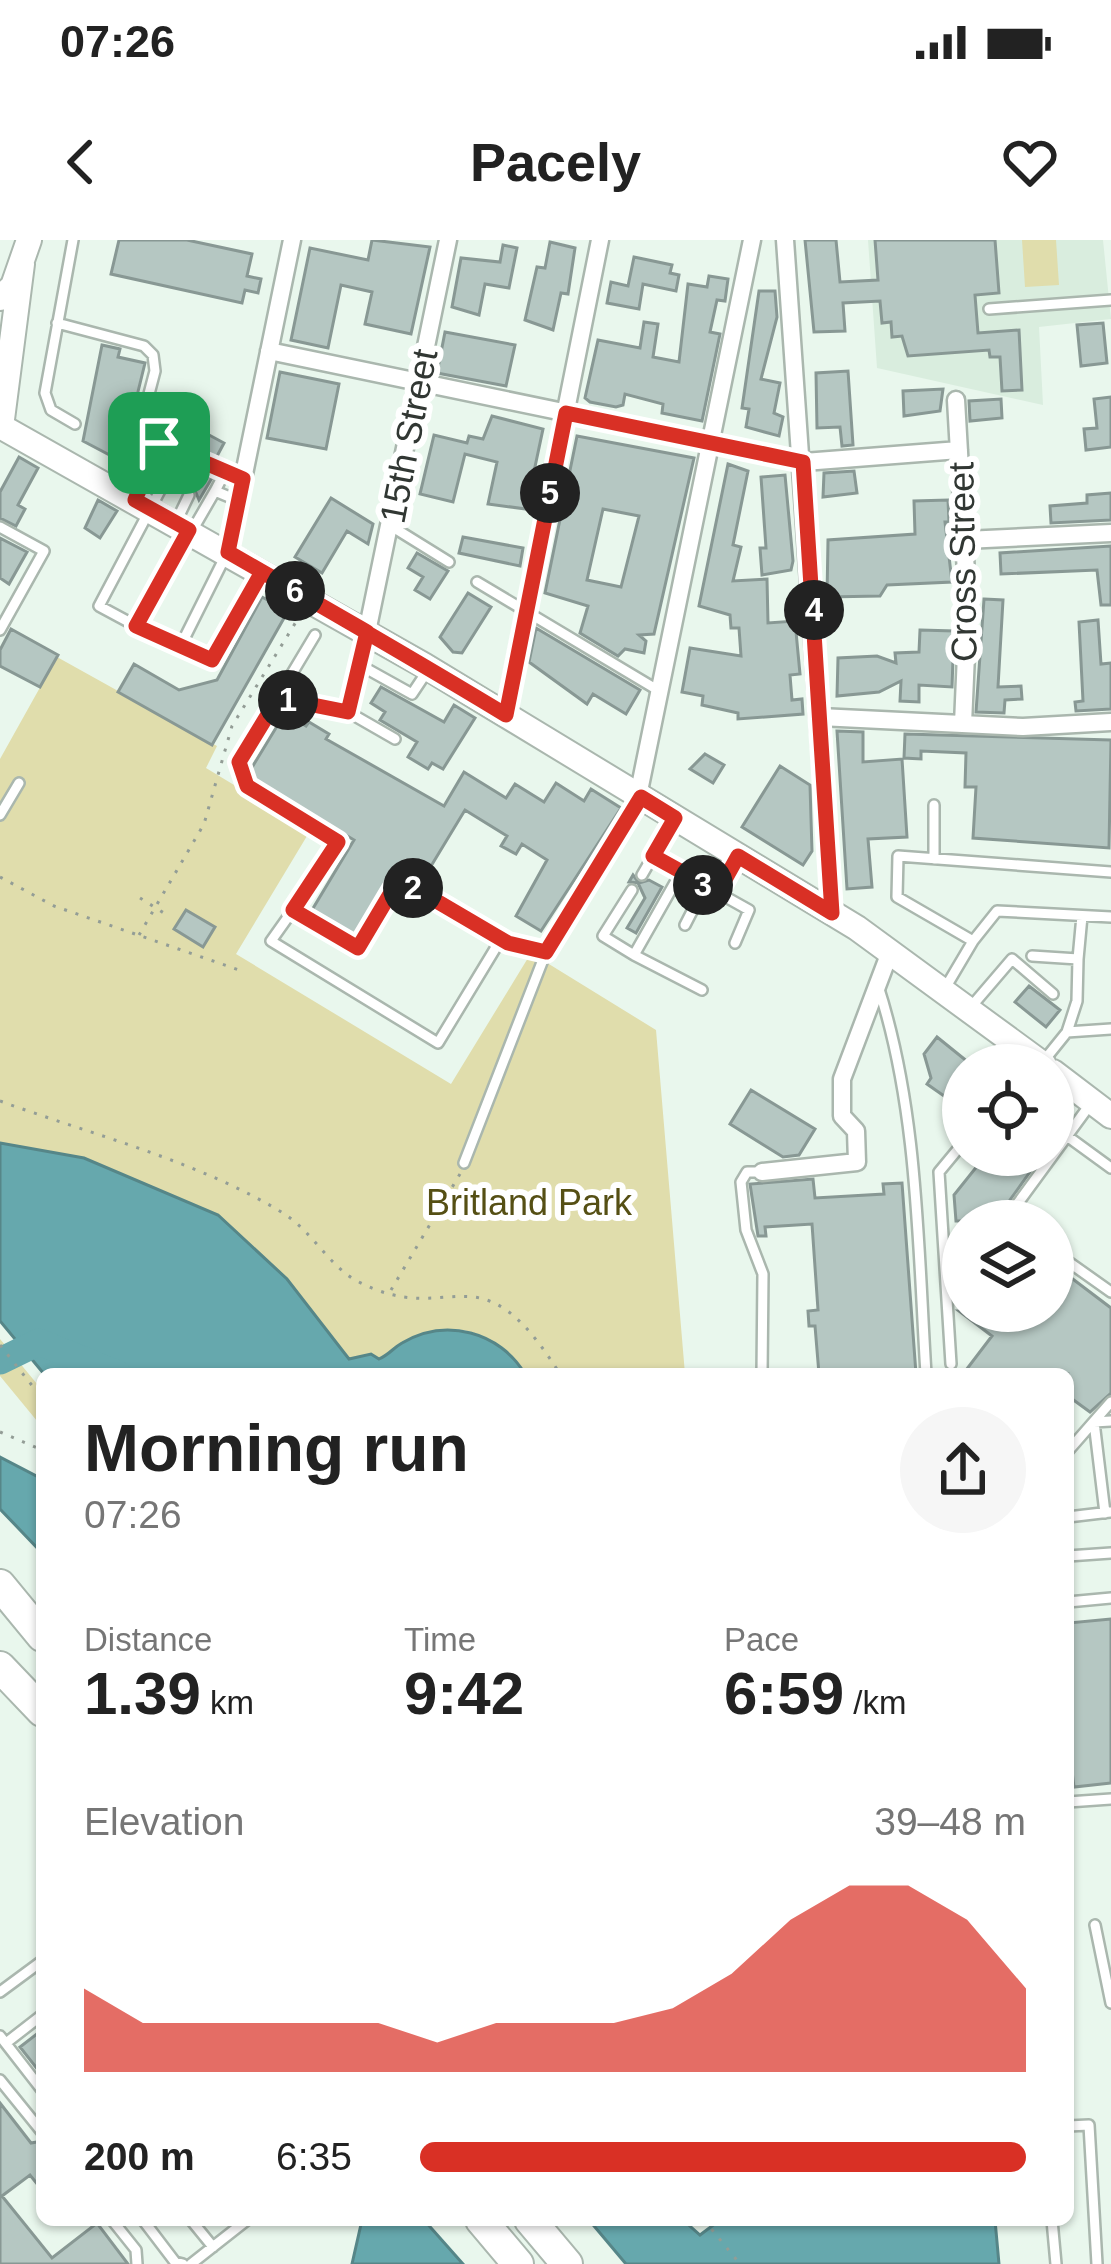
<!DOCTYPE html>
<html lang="en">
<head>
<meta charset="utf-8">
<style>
  body { margin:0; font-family:Helvetica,sans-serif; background:#f6f6f6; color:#222; height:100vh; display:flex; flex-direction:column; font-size:45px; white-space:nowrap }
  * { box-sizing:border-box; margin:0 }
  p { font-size:39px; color:#767676 }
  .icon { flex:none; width:66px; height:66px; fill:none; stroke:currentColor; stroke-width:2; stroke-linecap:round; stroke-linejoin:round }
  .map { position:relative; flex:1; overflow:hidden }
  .drawer { position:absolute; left:36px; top:1128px; width:1038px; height:858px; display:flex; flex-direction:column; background:#fff; border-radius:18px; box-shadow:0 3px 9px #0004 }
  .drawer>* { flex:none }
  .controls { position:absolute; left:942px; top:804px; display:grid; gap:24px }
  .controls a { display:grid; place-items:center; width:132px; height:132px; border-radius:50%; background:#fff; box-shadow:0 3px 9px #0004; font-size:60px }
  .pin { position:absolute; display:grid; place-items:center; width:102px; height:102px; color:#fff; margin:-51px; border-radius:24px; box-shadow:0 6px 18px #0006 }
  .km { position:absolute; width:60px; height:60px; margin:-30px; border-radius:50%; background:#222; color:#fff; font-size:33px; line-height:60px; text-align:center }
  .round { display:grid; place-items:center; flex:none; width:126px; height:126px; border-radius:63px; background:#f6f6f6 }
  .headline { display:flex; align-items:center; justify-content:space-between; height:204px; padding:0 48px }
  h1 { font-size:66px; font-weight:700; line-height:90px }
  .stats { display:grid; grid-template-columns:repeat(3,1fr); gap:18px; height:204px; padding:12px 48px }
  .stats div { display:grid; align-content:center }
  .stats b { font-size:60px; font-weight:700 }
  .stats small { font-size:33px; font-weight:400 }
  .stats p { font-size:33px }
  .chart { height:336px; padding:24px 48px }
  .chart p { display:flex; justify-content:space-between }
  .chart svg { width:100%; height:216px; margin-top:12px; fill:#d93025; opacity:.7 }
  ul { padding:0 48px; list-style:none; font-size:39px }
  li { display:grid; grid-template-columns:192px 144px 1fr; align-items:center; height:90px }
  li i { height:30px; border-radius:15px; background:#d93025 }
  .status { display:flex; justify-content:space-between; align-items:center; height:84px; padding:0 60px; background:#fff; direction:ltr }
  .status svg { height:33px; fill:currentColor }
  header { display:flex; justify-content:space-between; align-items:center; height:156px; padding:0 48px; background:#fff; font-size:54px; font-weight:700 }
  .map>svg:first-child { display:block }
  .built { fill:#d9edde }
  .green { fill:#e0ddac }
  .water { fill:#66a8ad; stroke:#568688; stroke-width:3 }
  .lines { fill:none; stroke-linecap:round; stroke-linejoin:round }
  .river { stroke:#66a8ad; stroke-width:27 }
  .building { fill:#b5c7c2; stroke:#889894; stroke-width:3; fill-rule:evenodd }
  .service-casing { stroke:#aab7ae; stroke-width:14 }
  .minor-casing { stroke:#aab7ae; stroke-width:21 }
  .secondary-casing { stroke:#aab7ae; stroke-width:28 }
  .motorway-casing { stroke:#aab7ae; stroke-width:34 }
  .path { stroke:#939d96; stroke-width:3; stroke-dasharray:3 9; stroke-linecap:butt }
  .service { stroke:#fff; stroke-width:9 }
  .minor { stroke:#fff; stroke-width:16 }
  .secondary { stroke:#fff; stroke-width:24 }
  .motorway { stroke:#fff; stroke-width:30 }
  .route-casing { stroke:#fff; stroke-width:24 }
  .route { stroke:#d93025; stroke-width:15 }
  .labels { text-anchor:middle; stroke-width:12; stroke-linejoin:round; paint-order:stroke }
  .street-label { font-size:36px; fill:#313733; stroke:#fff }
  .park-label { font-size:36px; fill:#554f14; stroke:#fff }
</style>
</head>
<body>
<div class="status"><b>07:26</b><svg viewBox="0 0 49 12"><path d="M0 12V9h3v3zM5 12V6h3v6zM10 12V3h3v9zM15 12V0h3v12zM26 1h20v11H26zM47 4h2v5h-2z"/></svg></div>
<header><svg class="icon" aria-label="back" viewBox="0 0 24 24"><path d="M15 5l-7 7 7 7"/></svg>Pacely<svg class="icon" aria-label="heart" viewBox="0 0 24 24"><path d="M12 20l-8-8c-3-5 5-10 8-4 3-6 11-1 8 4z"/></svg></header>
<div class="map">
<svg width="1111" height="2024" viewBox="0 0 1111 2024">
  <rect width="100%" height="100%" fill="#e9f7ed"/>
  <!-- built -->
  <path class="built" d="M 868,0 L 1103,0 L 1111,79 L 1039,87 L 1043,165 L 877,128 Z"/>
  <!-- green -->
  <path class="green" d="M 1022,0 L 1056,0 L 1059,45 L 1025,47 Z
    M 57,417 L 217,506 L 206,528 L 310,591 L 236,714 L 451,844 L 531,713 L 656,790 L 685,1134 L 525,1134 C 507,1104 470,1081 433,1092 C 414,1097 397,1111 379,1119 L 371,1114 L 349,1119 L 287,1039 L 218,975 L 84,918 L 0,903 L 0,519 Z
    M 0,1099 L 42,1150 L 42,1187 L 0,1136 Z"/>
  <!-- water -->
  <path class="water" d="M 0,903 L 84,918 L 218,975 L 287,1039 L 349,1119 L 371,1114 L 379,1119 C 390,1114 393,1108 402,1103 C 446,1077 500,1092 525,1134 L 44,1134 L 0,1081 Z
    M 0,1217 L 42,1239 L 42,1313 L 0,1269 Z
    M 362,1980 L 424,1980 L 463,2024 L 352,2024 Z
    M 589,1980 L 683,1980 L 700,1995 L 720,1980 L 995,1980 L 999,2024 L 626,2024 Z"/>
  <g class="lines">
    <!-- river -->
    <path class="river" d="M 0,1121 L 39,1102 L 118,1134"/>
  </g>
  <!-- building -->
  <path class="building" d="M 119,0 L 187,0 L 252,14 L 247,36 L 261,39 L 258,53 L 245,50 L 242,63 L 111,34 Z
    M 372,0 L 430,7 L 411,94 L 365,84 L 372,52 L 341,45 L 328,108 L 291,100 L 310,8 L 368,20 Z
    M 805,0 L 836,0 L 840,42 L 878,40 L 875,0 L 995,0 L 999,53 L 975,55 L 978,93 L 1019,90 L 1022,150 L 1002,151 L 1000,117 L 990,117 L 989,110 L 908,116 L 902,96 L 892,97 L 891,82 L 882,83 L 880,61 L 843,63 L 845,91 L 814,92 Z
    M 550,2 L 575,8 L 568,54 L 561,53 L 553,90 L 525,80 L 537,27 L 545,28 Z
    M 503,5 L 517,8 L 509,48 L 485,44 L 479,75 L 452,67 L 461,18 L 500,22 Z
    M 634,17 L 672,25 L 670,33 L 679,35 L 676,51 L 643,44 L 639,69 L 607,63 L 611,42 L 628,46 Z
    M 709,36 L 728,39 L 725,61 L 717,60 L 710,92 L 720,94 L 702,181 L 662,173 L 663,164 L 625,154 L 623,165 L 616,167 L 590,162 L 585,158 L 598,100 L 640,108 L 644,82 L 658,84 L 653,117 L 679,122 L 688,44 L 707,47 Z
    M 759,51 L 775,51 L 777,77 L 761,139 L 780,143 L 774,173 L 783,177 L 779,196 L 746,187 L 749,169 L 742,168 Z
    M 1103,83 L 1107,123 L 1081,126 L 1077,85 Z
    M 445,92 L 515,105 L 506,146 L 437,133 Z
    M 102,105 L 120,109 L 118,117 L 145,123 L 121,221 L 83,201 Z
    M 848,131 L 853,205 L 842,206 L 840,187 L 817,188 L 816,133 Z
    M 280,132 L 339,144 L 326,209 L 267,198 Z
    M 943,149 L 940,171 L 904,176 L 903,151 Z
    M 1111,157 L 1111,207 L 1086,210 L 1084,189 L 1097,188 L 1094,159 Z
    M 1001,159 L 1002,178 L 970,181 L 969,161 Z
    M 492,176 L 543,189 L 526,269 L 488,264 L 497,222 L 465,214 L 453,262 L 420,254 L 434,195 L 467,203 L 469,196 L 483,199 Z
    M 185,182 L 224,203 L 216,218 L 175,201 Z
    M 577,196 L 694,218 L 654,394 L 639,395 L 646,401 L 644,413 L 625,409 L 618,416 L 580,393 L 588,366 L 545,353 ZM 603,269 L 639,276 L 621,347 L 587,340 Z
    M 166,216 L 212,238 L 199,260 L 194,248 L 173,245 L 170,234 L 156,235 Z
    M 19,217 L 38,228 L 18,265 L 25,269 L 16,286 L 0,278 L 0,252 Z
    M 728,224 L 748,231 L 733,305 L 741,307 L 733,341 L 767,339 L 768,383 L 795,381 L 800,434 L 790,435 L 792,460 L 802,459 L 803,474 L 738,479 L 738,473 L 702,465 L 703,456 L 682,452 L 690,408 L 741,416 L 739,388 L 731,388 L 730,375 L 699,366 Z
    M 854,231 L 857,253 L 823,257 L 824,233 Z
    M 785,235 L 793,321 L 791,330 L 762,335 L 760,308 L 766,308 L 761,237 Z
    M 1111,253 L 1111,280 L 1051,283 L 1050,266 L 1087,263 L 1087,255 Z
    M 331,258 L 373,284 L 368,304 L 347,291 L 322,333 L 295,317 Z
    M 98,260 L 117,271 L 100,298 L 85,288 Z
    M 948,260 L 949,282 L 945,282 L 952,342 L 887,345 L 880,356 L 827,357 L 828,300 L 915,294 L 914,261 Z
    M 463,297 L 523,308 L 520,326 L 459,313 Z
    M 0,298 L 27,312 L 9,344 L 0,338 Z
    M 1111,306 L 1111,365 L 1101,365 L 1097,330 L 1001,334 L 1000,313 Z
    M 417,313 L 448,331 L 430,359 L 415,350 L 423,337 L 408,328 Z
    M 468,353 L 491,367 L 462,413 L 453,412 L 440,397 Z
    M 262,357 L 288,371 L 212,505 L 118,452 L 134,424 L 179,450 L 217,440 Z
    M 984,359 L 1003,360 L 998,447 L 1021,446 L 1022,459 L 1005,460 L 1004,473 L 976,472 Z
    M 1098,380 L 1101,424 L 1111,423 L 1111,469 L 1076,471 L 1075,462 L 1083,461 L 1079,382 Z
    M 536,388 L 640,450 L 626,474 L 593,454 L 587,464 L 529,422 Z
    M 11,389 L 58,415 L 40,447 L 0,426 L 0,410 Z
    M 920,390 L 954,391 L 952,447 L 919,445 L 919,462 L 900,461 L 901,441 L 879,452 L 837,456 L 838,418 L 877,416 L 896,423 L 895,413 L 919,412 Z
    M 381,447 L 444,482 L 454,465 L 475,478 L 443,529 L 432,523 L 428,529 L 408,517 L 417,502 L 380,480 L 385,472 L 371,463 Z
    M 285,473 L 306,486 L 309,482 L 329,494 L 326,499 L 444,566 L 464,532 L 506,558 L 515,544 L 544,562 L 556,543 L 584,561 L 591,549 L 621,568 L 541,691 L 516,676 L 547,620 L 522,604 L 516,614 L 501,606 L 507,596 L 465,570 L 422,641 L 398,626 L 355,696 L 312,670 L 354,600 L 254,540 L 251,529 Z
    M 837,491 L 863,492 L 863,522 L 902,519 L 907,597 L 868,599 L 872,647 L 847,649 Z
    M 905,494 L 1111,500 L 1109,608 L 973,598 L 976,547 L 965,547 L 966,513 L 921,511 L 921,519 L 904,518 Z
    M 705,514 L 724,525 L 713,543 L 690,529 Z
    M 780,526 L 810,545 L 812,611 L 803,625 L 742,587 Z
    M 633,635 L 639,643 L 649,640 L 662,647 L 636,693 L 627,688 L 645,658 L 638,643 L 629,642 Z
    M 186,670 L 215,687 L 203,707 L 174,689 Z
    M 1029,746 L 1060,770 L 1046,787 L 1015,762 Z
    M 937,797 L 968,822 L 954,855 L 948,851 L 944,856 L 927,844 L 931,838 L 924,814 Z
    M 751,850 L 815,889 L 799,915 L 783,917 L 730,884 Z
    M 986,915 L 1042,915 L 1010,960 L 1012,981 L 956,981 L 954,955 Z
    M 813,939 L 815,958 L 884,954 L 883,944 L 902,943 L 916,1134 L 819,1134 L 815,1086 L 809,1086 L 808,1071 L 818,1070 L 812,984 L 765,987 L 766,996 L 758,996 L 750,944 Z
    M 1053,1024 L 1111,1068 L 1111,1153 L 1090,1172 L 1068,1156 L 1068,1134 L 963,1134 L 992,1096 L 959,1071 L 1053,1071 Z
    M 1111,1379 L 1111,1543 L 1074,1547 L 1072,1531 L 1068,1531 L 1068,1383 Z
    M 42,1790 L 42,1835 L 20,1807 Z
    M 0,1863 L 31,1903 L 42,1901 L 42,1950 L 30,1935 L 2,1956 L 52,2018 L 97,1983 L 128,2024 L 0,2024 Z"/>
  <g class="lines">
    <!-- service casing -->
    <g class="service-casing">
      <path id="service" d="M 73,0 L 45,153 L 51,170 L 75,184
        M 989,69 L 1111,60
        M 57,83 L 144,106 L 153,115 L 155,131 L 123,253
        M 141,196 L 243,239
        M 225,232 L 215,251 L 239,261
        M 165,241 L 99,366 L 179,409 L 225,317
        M 135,259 L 159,203
        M 176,282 L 189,255
        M 391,286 L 449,322
        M 0,287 L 44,311 L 0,390
        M 477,342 L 661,452
        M 137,386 L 215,251
        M 179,409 L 212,420 L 260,337
        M 358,424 L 412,454 L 426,433
        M 278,457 L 348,472 L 366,398
        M 348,472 L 395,499
        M 0,575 L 19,543
        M 934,619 L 934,565
        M 681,632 L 749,670 L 735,703
        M 642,635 L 675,578
        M 632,650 L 603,696 L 634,715 L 681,632 L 653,616
        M 718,653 L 738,616
        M 293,670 L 338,602 L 247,546 L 239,522 L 315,395
        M 685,685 L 705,646
        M 501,699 L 438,803 L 271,701 L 293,670 L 358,708 L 399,639 L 508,703 L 546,712
        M 973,701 L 997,671 L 1111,677
        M 634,715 L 702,750
        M 1032,716 L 1078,719 L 1082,676
        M 878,746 C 918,869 918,1006 926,1134
        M 944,750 L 973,701 L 897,657 L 898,616 L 1111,632
        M 970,768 L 1012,719 L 1053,754
        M 1067,792 L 1077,761 L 1078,719
        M 1042,823 L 1067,792 L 1111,789
        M 1053,876 L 1072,889
        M 1067,896 L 1111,928
        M 464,923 L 546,712 L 641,557
        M 1021,981 L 1018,963 L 1089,866
        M 1053,1011 L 1111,1052
        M 951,1124 L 939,932 L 963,903
        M 762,1134 L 763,1034 L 746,990 L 741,942 L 747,932 L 762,932
        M 1068,1211 L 1111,1162
        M 1105,1273 L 1094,1182 L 1111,1181
        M 1068,1277 L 1110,1272
        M 1068,1316 L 1111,1313
        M 1068,1362 L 1111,1358
        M 1068,1562 L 1111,1559
        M 1095,1685 L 1111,1763
        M 0,1752 L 42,1721
        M 0,1796 L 42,1850
        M 6,1803 L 42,1775
        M 0,1840 L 42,1892
        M 1068,1886 L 1089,1885 L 1097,2024
        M 112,1980 L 136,2010 L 137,2024
        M 143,1980 L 175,2022 L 183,2024
        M 191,1980 L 213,2007
        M 1052,1980 L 1056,2024
        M 191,2024 L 247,1980"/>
    </g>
    <!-- minor casing -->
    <g class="minor-casing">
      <path id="minor" d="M 785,0 L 832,673
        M 269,111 L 804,222 L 959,210
        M 956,160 L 968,368 L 963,484
        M 965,300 L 1111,293
        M 228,312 L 292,0
        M 367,392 L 448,0
        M 505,475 L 600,0
        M 820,477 L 1023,487 L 1111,482
        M 638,556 L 752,0
        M 762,932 L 857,922 L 856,891 L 842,876 L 842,839 L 890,712"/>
    </g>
    <!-- secondary casing -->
    <g class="secondary-casing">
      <path id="secondary" d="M 0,58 L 13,46 L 29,0
        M 0,186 L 425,426 L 857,688 L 1044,825
        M 1,187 L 22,24
        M 1053,832 L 1111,876"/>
    </g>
    <!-- motorway casing -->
    <g class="motorway-casing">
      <path id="motorway" d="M 0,1345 L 42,1396
        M 0,1427 L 42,1471
        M 481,1980 L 518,2024
        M 530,1980 L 567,2024"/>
    </g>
    <!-- path -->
    <path class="path" d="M 0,637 L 54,666 L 242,731
      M 140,658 L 167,675
      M 139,695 L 204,584 L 232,486 L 299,377
      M 0,861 C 93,895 198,921 283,973 C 312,991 328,1025 357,1041 C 453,1092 476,1000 560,1134
      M 391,1050 L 460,934
      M 0,1105 L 42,1158
      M 0,1192 L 42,1210
      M 704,1980 L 740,2024"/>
    <!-- service -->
    <use href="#service" class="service"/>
    <!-- minor -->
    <use href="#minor" class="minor"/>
    <!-- secondary -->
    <use href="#secondary" class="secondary"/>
    <!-- motorway -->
    <use href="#motorway" class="motorway"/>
  </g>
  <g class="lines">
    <!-- route casing -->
    <g class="route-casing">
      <path id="route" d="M 159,203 L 243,239 L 228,312 L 362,389 L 367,392 L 348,472 L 278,458 L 239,522 L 247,546 L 338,602 L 293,670 L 358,708 L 399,639 L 508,703 L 546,712 L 641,557 L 675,578 L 653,616 L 718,652 L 738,616 L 832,673 L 803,222 L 566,173 L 506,475 C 425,426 344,379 262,332 L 212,420 L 136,386 L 189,290 L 135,260 L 159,203"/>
    </g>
    <!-- route -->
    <use href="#route" class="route"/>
  </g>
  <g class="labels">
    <!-- street labels -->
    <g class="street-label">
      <text transform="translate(408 196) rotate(-79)" y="13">15th Street</text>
      <text transform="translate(962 322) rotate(-91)" y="13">Cross Street</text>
    </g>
    <!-- park labels -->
    <g class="park-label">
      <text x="529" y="975">Britland Park</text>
    </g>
  </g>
</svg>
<div class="controls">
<a><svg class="icon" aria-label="locate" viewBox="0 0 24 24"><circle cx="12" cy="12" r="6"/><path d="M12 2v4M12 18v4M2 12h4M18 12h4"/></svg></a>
<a><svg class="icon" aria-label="layers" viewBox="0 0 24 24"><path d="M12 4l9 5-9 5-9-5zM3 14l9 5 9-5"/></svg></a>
</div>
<div class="pin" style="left:159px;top:203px;background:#1e9e55"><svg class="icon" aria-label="arrive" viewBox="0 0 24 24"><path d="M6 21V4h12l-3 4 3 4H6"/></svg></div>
<b class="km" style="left:288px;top:460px">1</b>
<b class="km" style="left:413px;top:648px">2</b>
<b class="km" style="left:703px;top:645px">3</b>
<b class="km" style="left:814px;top:370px">4</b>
<b class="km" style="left:550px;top:253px">5</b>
<b class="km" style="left:295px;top:351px">6</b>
<section class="drawer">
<div class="headline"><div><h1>Morning run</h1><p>07:26</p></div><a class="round"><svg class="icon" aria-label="share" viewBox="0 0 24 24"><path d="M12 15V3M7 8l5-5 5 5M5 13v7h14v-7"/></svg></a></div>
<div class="stats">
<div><p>Distance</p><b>1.39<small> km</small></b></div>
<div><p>Time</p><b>9:42</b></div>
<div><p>Pace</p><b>6:59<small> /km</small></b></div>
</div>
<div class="chart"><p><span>Elevation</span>39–48 m</p>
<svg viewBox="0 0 160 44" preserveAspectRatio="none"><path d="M0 44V27L10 34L20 34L30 34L40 34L50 34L60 38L70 34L80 34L90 34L100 31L110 24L120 13L130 6L140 6L150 13L160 27V44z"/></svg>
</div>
<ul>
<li><b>200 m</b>6:35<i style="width:100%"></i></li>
</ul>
</section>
</div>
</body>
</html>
